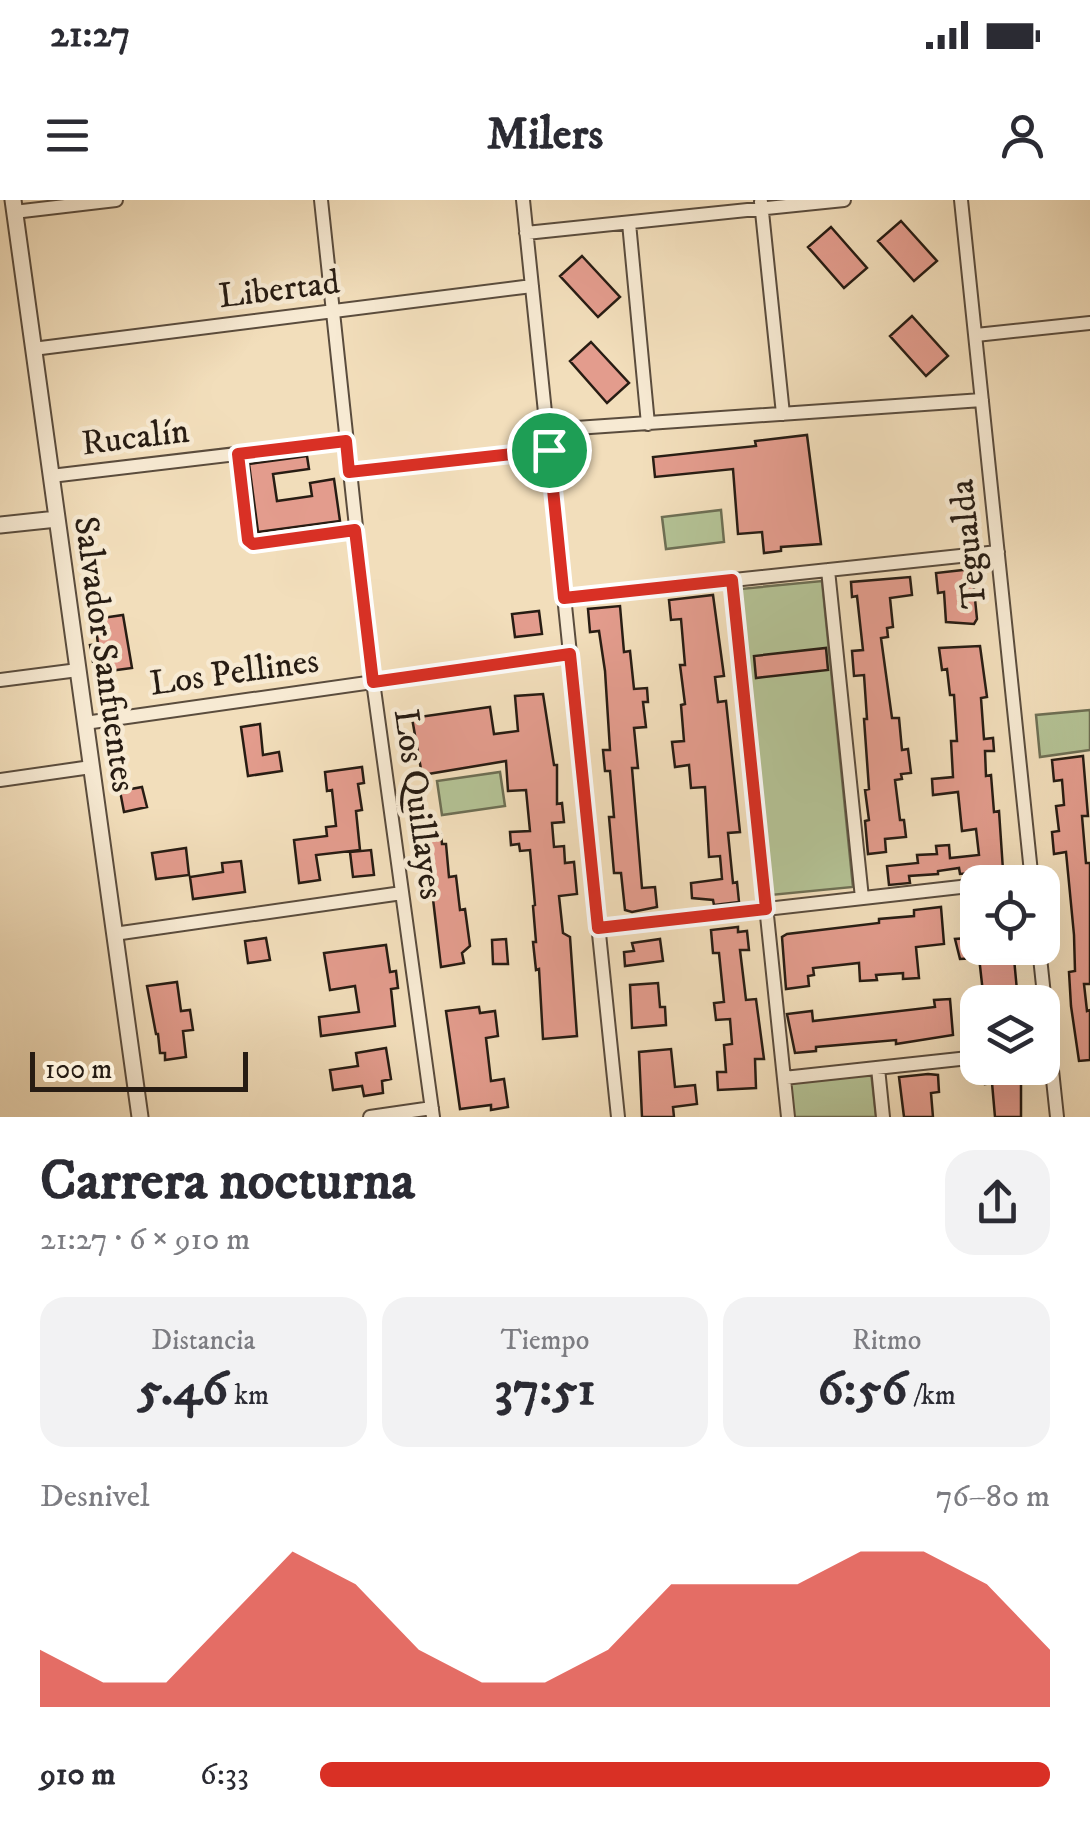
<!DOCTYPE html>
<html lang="es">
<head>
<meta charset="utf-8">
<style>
  body { margin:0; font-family:"IM FELL DW Pica",serif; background:#f2f2f3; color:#2b2b33; height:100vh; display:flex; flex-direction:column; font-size:38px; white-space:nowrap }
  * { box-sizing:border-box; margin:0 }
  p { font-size:32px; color:#7c7c81 }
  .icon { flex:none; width:55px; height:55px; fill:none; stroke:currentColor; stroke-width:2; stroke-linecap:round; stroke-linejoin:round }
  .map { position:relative; height:917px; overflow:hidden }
  .panel { display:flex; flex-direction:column; background:#fff; flex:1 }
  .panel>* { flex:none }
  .tools { position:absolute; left:960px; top:665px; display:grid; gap:20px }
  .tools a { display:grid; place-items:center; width:100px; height:100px; border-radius:20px; background:#fff; box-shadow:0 10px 40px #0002; font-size:50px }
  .scale { position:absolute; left:30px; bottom:25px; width:218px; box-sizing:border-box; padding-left:10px; border:5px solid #271c13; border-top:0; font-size:28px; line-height:35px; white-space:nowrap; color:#271c13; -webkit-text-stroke:8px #f7ead3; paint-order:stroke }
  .pin { position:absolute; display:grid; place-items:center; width:85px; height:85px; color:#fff; margin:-42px; border:5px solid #fff; border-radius:50%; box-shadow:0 2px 10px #0007 }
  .round { display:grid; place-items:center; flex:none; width:105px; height:105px; border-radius:30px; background:#f2f2f3 }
  .headline { display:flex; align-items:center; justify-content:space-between; height:170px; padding:0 40px }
  h1 { font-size:55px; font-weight:700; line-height:75px }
  .metrics { display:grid; grid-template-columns:repeat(3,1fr); gap:15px; height:170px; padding:10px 40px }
  .metrics div { display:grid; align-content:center; border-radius:25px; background:#f2f2f3; text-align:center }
  .metrics b { font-size:50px; font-weight:700 }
  .metrics small { font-size:28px; font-weight:400 }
  .metrics p { font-size:28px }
  .chart { height:280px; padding:20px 40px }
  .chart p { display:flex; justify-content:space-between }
  .chart svg { width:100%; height:180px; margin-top:10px; fill:#d93025; opacity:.7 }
  ul { padding:0 40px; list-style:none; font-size:32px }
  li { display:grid; grid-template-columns:160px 120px 1fr; align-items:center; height:75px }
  li i { height:25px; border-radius:12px; background:#d93025 }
  .status { display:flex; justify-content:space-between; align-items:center; height:70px; padding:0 50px; background:#fff; direction:ltr }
  .status svg { height:28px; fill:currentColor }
  header { display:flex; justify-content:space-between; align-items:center; height:130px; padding:0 40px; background:#fff; font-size:45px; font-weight:700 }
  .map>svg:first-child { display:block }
  .green { fill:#b4c295; stroke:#6e6f54; stroke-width:2.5 }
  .building { fill:#e39c8d; stroke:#271c13; stroke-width:2.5 }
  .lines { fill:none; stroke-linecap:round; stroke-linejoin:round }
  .minor-casing { stroke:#5a4c3d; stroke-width:16 }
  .tertiary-casing { stroke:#5a4c3d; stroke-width:19 }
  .minor { stroke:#f7ead3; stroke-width:12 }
  .tertiary { stroke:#f7ead3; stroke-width:15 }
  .route-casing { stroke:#fff; stroke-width:20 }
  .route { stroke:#d93025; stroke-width:12 }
  .labels { text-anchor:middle; stroke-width:9; stroke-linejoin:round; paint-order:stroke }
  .street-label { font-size:35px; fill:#271c13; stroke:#f7ead3 }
</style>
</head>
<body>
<div class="status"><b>21:27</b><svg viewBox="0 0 49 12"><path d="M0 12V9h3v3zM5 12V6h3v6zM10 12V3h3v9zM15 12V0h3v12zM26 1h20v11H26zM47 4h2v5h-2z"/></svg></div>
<header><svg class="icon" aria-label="menu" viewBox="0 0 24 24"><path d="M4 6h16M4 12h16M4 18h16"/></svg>Milers<svg class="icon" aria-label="person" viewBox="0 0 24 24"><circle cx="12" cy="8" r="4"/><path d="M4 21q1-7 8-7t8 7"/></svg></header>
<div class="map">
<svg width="1090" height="917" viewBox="0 0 1090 917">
  <rect width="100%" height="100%" fill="#f2debb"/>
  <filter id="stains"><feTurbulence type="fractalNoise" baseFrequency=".002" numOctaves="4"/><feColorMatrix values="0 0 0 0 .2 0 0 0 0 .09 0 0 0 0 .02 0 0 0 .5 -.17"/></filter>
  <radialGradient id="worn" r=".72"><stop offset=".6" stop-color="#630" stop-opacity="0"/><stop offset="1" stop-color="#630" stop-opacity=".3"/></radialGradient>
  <!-- green -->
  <path class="green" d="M 721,310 L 724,342 L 666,349 L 662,317 Z
    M 822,381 L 853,687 L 771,695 L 740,389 Z
    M 1090,510 L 1090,550 L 1040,557 L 1036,515 Z
    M 500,572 L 505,606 L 442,615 L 437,581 Z
    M 871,871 L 876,917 L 793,917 L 789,880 Z"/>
  <!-- building -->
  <path class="building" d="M 901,21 L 937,61 L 914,81 L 878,41 Z
    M 831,27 L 867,68 L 844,88 L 808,47 Z
    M 582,56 L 620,97 L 598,117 L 560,76 Z
    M 912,116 L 948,156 L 926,176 L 890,136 Z
    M 591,142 L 629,183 L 607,203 L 570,161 Z
    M 807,235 L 821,344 L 781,347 L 781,351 L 764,353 L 762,332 L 738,334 L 733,269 L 655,277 L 653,257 L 756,246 L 755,241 Z
    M 307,256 L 309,269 L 273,274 L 277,301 L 312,296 L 310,283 L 334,279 L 340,321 L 258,332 L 249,264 Z
    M 972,369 L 977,419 L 974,424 L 946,422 L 944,392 L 938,393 L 936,373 Z
    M 910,377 L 912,395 L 890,398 L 893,427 L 887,428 L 888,437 L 881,438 L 892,518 L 899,518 L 902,550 L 908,549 L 911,573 L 901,574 L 902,579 L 895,580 L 900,620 L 904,620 L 906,637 L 885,639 L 886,652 L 868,654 L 865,621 L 869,620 L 865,590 L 869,589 L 864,519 L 867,519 L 864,475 L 854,476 L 852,451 L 863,450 L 857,396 L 852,397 L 851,382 Z
    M 713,395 L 724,476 L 715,477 L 718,502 L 726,501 L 740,632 L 728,633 L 733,683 L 737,682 L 739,702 L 714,705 L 713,700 L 692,698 L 691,683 L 722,679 L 720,656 L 709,657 L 705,587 L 691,588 L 689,565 L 675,567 L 672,542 L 684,541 L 681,505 L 685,504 L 680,465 L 685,465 L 681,419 L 671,420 L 669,400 Z
    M 620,406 L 624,452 L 630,451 L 634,489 L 647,488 L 648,502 L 643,502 L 646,527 L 634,528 L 638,568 L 632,568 L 642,688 L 655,687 L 657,707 L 632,712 L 625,710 L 621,673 L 614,673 L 609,617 L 614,617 L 610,571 L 605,571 L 603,550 L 610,550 L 605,471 L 599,431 L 590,432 L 588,409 Z
    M 539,411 L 542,434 L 515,437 L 512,414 Z
    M 123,415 L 132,468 L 109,471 L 108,466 L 99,467 L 98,462 L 93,462 L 90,445 L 98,444 L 95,419 Z
    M 980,446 L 987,497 L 981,498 L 984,539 L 993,538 L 994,551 L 985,551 L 986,576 L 991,575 L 994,612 L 999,611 L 1003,670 L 960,674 L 959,668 L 938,671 L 938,674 L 909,676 L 910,683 L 889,685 L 887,666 L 918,663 L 917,655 L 937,654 L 936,646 L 949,645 L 950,658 L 979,655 L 976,629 L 962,631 L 958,592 L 933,595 L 932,579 L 953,577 L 951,541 L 957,541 L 954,495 L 950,495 L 947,469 L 942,470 L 939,448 Z
    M 826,448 L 828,470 L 756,478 L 754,456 Z
    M 543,494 L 554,565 L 557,565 L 557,604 L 562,603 L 564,622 L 552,623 L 554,647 L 564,646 L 565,663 L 574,662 L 577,694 L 559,696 L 563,733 L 570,737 L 577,836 L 543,839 L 539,769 L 536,770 L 533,742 L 536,742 L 533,706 L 535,705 L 530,650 L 520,651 L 519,644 L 511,645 L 510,632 L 530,631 L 526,590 L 508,591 L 506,561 L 422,575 L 412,518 L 490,507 L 494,534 L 518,531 L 515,496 Z
    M 260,524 L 263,555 L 279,552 L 282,571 L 248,576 L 241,527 Z
    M 1083,556 L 1088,616 L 1082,616 L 1086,663 L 1090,663 L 1090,784 L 1084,784 L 1087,811 L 1090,810 L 1090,860 L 1079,861 L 1071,806 L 1069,772 L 1075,771 L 1074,735 L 1066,652 L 1054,654 L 1052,632 L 1059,631 L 1056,606 L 1064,605 L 1062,580 L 1054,581 L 1052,560 Z
    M 362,567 L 364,583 L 358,584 L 362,610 L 356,611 L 360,650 L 316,655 L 320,680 L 299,683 L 294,640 L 327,636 L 326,627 L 336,626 L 332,590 L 327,591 L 325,572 Z
    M 142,587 L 147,607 L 124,612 L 120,591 Z
    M 441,634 L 442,644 L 446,644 L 449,677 L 456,676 L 460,710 L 465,709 L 470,746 L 462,753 L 464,763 L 441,767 L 433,699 L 425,700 L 423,680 L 427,680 L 424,643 L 429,643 L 428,635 Z
    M 186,648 L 189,675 L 156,679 L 152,653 Z
    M 371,650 L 374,675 L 353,677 L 350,652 Z
    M 241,661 L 245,692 L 193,699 L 190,677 L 223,672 L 222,663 Z
    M 941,707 L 944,744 L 916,747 L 919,778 L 903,779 L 903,773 L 876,775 L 877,780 L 860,781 L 859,763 L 813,768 L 814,775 L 808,776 L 809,786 L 786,789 L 782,737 L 787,734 L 879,723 L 879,719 L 914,716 L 914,710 Z
    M 978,710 L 978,758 L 960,759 L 955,739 L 968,738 L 965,711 Z
    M 738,727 L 738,732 L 747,731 L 749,750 L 740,750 L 746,800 L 756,799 L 764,859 L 755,859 L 756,888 L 718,890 L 717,872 L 726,872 L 724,845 L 732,844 L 730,819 L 716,820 L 714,803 L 724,802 L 719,753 L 713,753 L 711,730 Z
    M 266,738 L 270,760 L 248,763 L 245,741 Z
    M 506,739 L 508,764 L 493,764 L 492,740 Z
    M 660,739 L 663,761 L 625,766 L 624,752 L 634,751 L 632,743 Z
    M 386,745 L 390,772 L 396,771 L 398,788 L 391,789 L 395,826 L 321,836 L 319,817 L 359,812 L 355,786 L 330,790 L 324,753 Z
    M 978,748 L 1013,748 L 1018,801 L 984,802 Z
    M 177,782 L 181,811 L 190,810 L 193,830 L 183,831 L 186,857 L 165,860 L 165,853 L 160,853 L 158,834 L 156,834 L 147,786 Z
    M 658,783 L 660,807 L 665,807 L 666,825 L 632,828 L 630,785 Z
    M 950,799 L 953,835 L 896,844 L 896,840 L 816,847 L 816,851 L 795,853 L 787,814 L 812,811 L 813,821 L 935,807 L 934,800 Z
    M 479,807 L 480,813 L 495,811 L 498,836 L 486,838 L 491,881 L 504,879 L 508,907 L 491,910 L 491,905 L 460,909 L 446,811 Z
    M 386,848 L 391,879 L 382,881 L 383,893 L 364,896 L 362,886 L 333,890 L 330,870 L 358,866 L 356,853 Z
    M 671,849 L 675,887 L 695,885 L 697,904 L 673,907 L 674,917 L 642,917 L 639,852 Z
    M 983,868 L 1021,868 L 1021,917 L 995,917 L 992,883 L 985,884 Z
    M 928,874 L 938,875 L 939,892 L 931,893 L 933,917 L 904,917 L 899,877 Z"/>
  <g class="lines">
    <!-- minor casing -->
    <g class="minor-casing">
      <path id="minor" d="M 321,0 L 371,467 L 433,917
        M 523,0 L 618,917
        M 961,0 L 1032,682
        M 761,2 L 783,214
        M 14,12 L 116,0
        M 629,23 L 648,224
        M 526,33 L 844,0
        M 976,135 L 1090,123
        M 33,149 L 532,86
        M 547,230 L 982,200
        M 238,254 L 249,343 L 355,330
        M 349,272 L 549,250
        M 51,276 L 346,241
        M 828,370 L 862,698
        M 732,380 L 788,917
        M 564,398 L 998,352
        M 0,480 L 78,470
        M 85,523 L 570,454
        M 0,580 L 91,567
        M 1001,682 L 1032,679
        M 598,728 L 978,685
        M 114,734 L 402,693
        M 1039,748 L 1057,917
        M 878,868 L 883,917
        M 784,878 L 978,857
        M 370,917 L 432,908"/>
    </g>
    <!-- tertiary casing -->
    <g class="tertiary-casing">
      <path id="tertiary" d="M 13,0 L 140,917
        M 0,325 L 57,319"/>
    </g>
    <!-- minor -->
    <use href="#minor" class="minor"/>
    <!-- tertiary -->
    <use href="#tertiary" class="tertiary"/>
  </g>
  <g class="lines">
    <!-- route casing -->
    <g class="route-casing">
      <path id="route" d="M 346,241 L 349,272 L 549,250 L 564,398 L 732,380 L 766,709 L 598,728 L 570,454 L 373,482 L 355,330 L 253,344 L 248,340 L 238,254 Z"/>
    </g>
    <!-- route -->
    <use href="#route" class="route"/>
  </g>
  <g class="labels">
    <!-- street labels -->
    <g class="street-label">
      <text transform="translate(279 88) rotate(-7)" y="12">Libertad</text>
      <text transform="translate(135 236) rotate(-7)" y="12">Rucalín</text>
      <text transform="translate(967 344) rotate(-96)" y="12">Tegualda</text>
      <text transform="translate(106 454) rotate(82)" y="12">Salvador Sanfuentes</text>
      <text transform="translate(234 471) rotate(-8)" y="12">Los Pellines</text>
      <text transform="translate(420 604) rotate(82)" y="12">Los Quillayes</text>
    </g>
  </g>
  <rect width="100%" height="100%" filter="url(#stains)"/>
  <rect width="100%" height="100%" fill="url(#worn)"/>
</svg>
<div class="tools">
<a><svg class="icon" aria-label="locate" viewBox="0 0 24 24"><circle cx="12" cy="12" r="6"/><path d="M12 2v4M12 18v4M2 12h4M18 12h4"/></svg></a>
<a><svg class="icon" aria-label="layers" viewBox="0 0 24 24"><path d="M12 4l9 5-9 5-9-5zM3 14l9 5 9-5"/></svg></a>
</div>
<div class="scale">100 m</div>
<div class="pin" style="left:549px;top:250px;background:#1e9e55"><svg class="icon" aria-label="arrive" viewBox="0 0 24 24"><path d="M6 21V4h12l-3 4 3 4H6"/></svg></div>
</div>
<section class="panel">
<div class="headline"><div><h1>Carrera nocturna</h1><p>21:27 · 6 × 910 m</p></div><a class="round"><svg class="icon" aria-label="share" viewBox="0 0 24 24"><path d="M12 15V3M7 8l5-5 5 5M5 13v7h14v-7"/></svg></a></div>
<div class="metrics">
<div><p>Distancia</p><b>5.46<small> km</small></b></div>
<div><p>Tiempo</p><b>37:51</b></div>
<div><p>Ritmo</p><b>6:56<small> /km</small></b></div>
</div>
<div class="chart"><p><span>Desnivel</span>76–80 m</p>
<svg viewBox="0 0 160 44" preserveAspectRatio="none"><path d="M0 44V30L10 38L20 38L30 22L40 6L50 14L60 30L70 38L80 38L90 30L100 14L110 14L120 14L130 6L140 6L150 14L160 30V44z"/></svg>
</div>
<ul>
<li><b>910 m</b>6:33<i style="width:100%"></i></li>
</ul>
</section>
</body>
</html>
